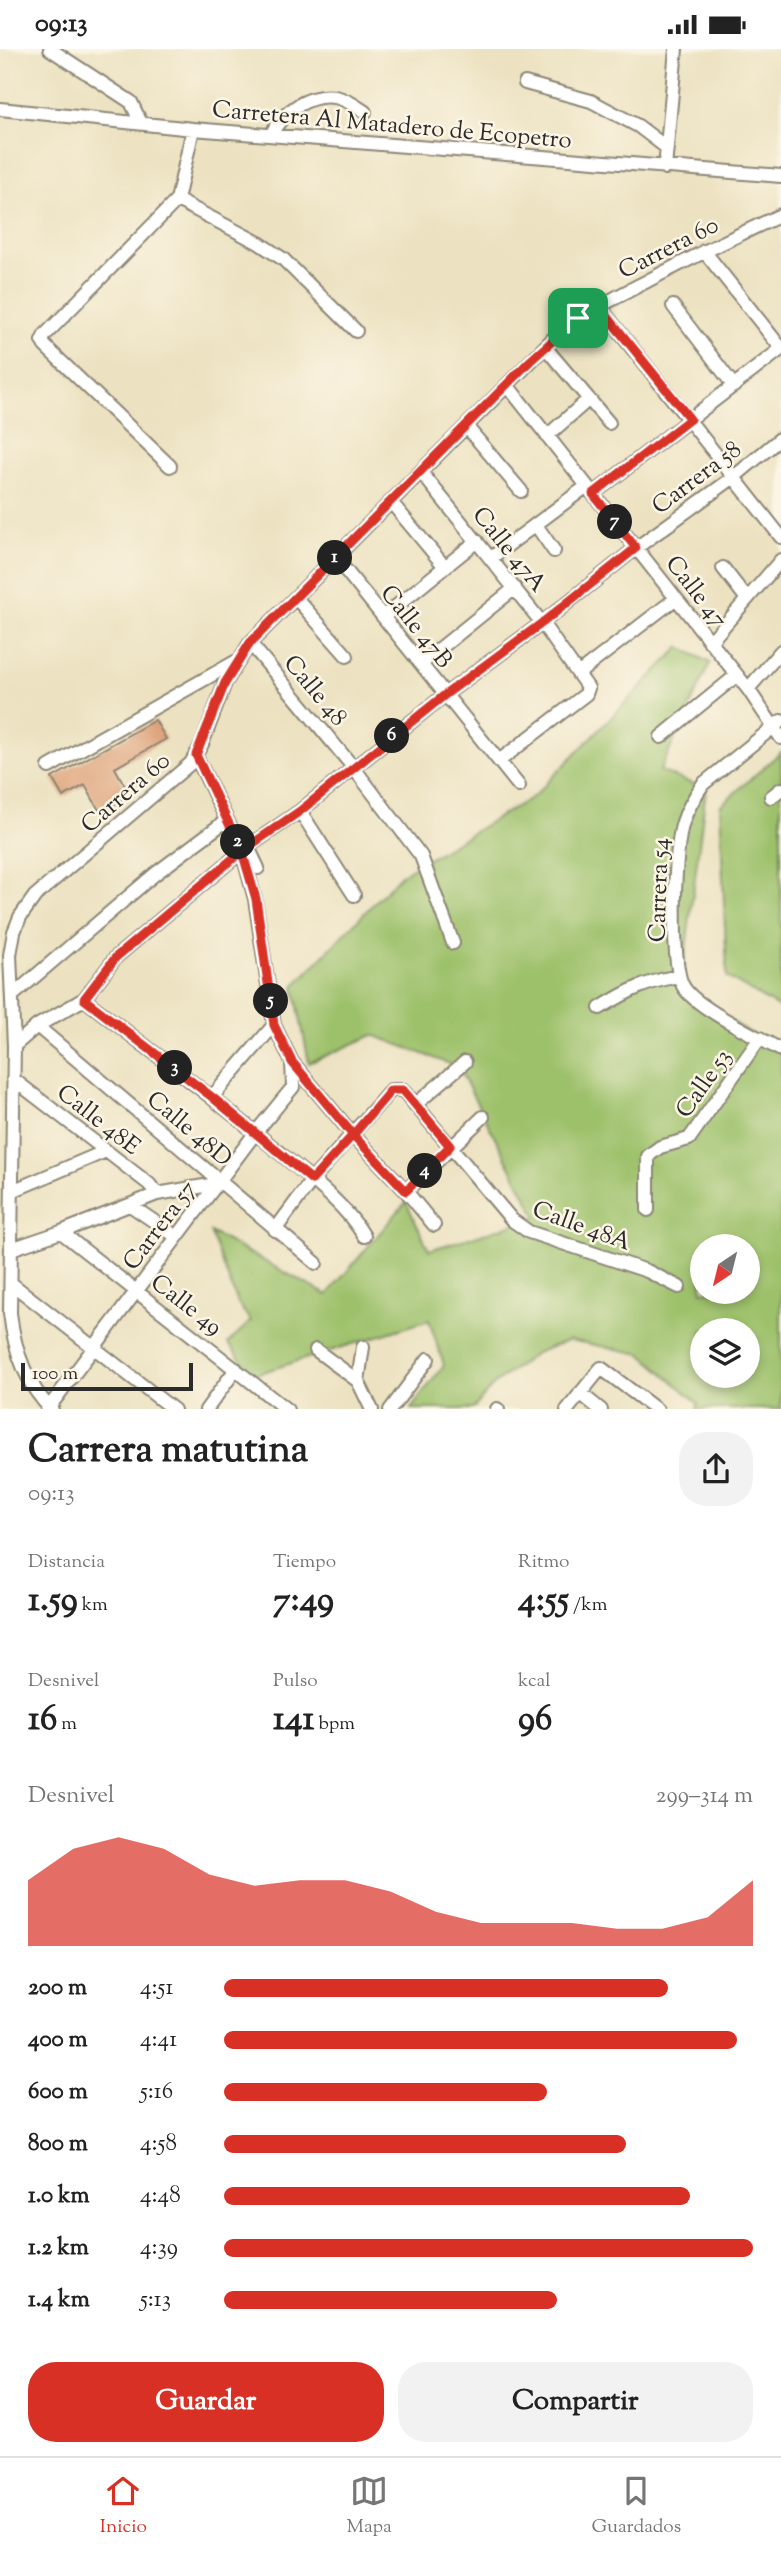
<!DOCTYPE html>
<html lang="es">
<head>
<meta charset="utf-8">
<style>
  body { margin:0; font-family:"Sorts Mill Goudy",serif; background:#f2f2f2; color:#222; height:100vh; display:flex; flex-direction:column; font-size:26px; white-space:nowrap }
  * { box-sizing:border-box; margin:0 }
  p { font-size:23px; color:#767676 }
  .icon { flex:none; width:38px; height:38px; fill:none; stroke:currentColor; stroke-width:2; stroke-linecap:round; stroke-linejoin:round }
  .map { position:relative; height:1360px; overflow:hidden }
  .side { display:flex; flex-direction:column; background:#fff; flex:1 }
  .side>* { flex:none }
  .needle { width:46px; rotate:215deg }
  .fabs { position:absolute; left:690px; top:1185px; display:grid; gap:14px }
  .fabs a { display:grid; place-items:center; width:70px; height:70px; border-radius:50%; background:#fff; box-shadow:0 4px 10px #0003; font-size:35px }
  .scale { position:absolute; left:21px; bottom:18px; width:172px; box-sizing:border-box; padding-left:7px; border:4px solid #2b2b2b; border-top:0; font-size:19px; line-height:24px; white-space:nowrap; color:#2b2b2b; -webkit-text-stroke:5px #fcf5e5; paint-order:stroke }
  .pin { position:absolute; display:grid; place-items:center; width:60px; height:60px; color:#fff; margin:-30px; border-radius:14px; box-shadow:0 4px 10px #0006 }
  .km { position:absolute; width:35px; height:35px; margin:-18px; border-radius:50%; background:#222; color:#fff; font-size:19px; line-height:35px; text-align:center }
  .round { display:grid; place-items:center; flex:none; width:74px; height:74px; border-radius:28px; background:#f2f2f2 }
  .head { display:flex; align-items:center; justify-content:space-between; height:119px; padding:0 28px }
  h1 { font-size:38px; font-weight:800; line-height:52px }
  .stats { display:grid; grid-template-columns:repeat(3,1fr); gap:10px; height:119px; padding:7px 28px }
  .stats div { display:grid; align-content:center }
  .stats b { font-size:35px; font-weight:800 }
  .stats small { font-size:19px; font-weight:400 }
  .stats p { font-size:19px }
  .chart { height:196px; padding:14px 28px }
  .chart p { display:flex; justify-content:space-between }
  .chart svg { width:100%; height:126px; margin-top:7px; fill:#d93025; opacity:.7 }
  .button { display:flex; gap:14px; margin-top:auto; padding:14px 28px }
  .button a { flex:1; height:80px; border-radius:28px; background:#d93025; color:#fff; font-size:28px; font-weight:800; line-height:80px; text-align:center }
  .button a+a { background:#f2f2f2; color:#222 }
  ul { padding:0 28px; list-style:none; font-size:23px }
  li { display:grid; grid-template-columns:112px 84px 1fr; align-items:center; height:52px }
  li i { height:18px; border-radius:9px; background:#d93025 }
  .status { display:flex; justify-content:space-between; align-items:center; height:49px; padding:0 35px; background:#fff; direction:ltr }
  .status svg { height:19px; fill:currentColor }
  .tab-bar { display:flex; justify-content:space-around; align-items:center; height:98px; border-top:2px solid #e0e0e0; background:#fff; font-size:19px; color:#767676 }
  .tab-bar a { display:grid; justify-items:center; gap:4px }
  .tab-bar .selected { color:#d93025 }
  .map>svg:first-child { display:block }
  .green { fill:#9dc16b; stroke:#64764b; stroke-width:2; fill-rule:evenodd }
  .building { fill:#dea37a }
  .lines { fill:none; stroke-linecap:round; stroke-linejoin:round }
  .minor-casing { stroke:#8c8676; stroke-width:16 }
  .minor { stroke:#fff; stroke-width:12 }
  .route-casing { stroke:#fff; stroke-width:14 }
  .route { stroke:#d93025; stroke-width:9 }
  .labels { text-anchor:middle; stroke-width:5; stroke-linejoin:round; paint-order:stroke }
  .street-label { font-size:24px; fill:#2b2b2b; stroke:#fcf5e5 }
</style>
</head>
<body>
<div class="status"><b>09:13</b><svg viewBox="0 0 49 12"><path d="M0 12V9h3v3zM5 12V6h3v6zM10 12V3h3v9zM15 12V0h3v12zM26 1h20v11H26zM47 4h2v5h-2z"/></svg></div>
<div class="map">
<svg width="781" height="1361" viewBox="0 0 781 1361">
  <rect width="100%" height="100%" fill="#fcf5e5"/>
  <filter id="ink" filterUnits="userSpaceOnUse"><feTurbulence type="fractalNoise" baseFrequency=".0143" numOctaves="2"/><feDisplacementMap in="SourceGraphic" scale="14" xChannelSelector="R" yChannelSelector="G"/><feConvolveMatrix kernelMatrix="1 2 1 2 8 2 1 2 1" color-interpolation-filters="sRGB"/></filter>
  <filter id="wash" filterUnits="userSpaceOnUse"><feTurbulence type="fractalNoise" baseFrequency=".00686" numOctaves="4" result="noise"/><feDisplacementMap in="SourceGraphic" scale="28" xChannelSelector="R" yChannelSelector="G"/><feGaussianBlur stdDeviation="1.57" result="paint"/><feColorMatrix in="noise" values="0 0 0 0 0 0 0 0 0 0 0 0 0 0 0 0 0 1.4 0 .05"/><feComposite in="paint" operator="in"/></filter>
  <g filter="url(#wash)">
    <rect width="100%" height="100%" fill="#ece2c1"/>
    <!-- green -->
    <path class="green" d="M 680,598 L 710,614 L 660,722 L 706,740 L 681,941 L 781,1003 L 781,1360 L 697,1360 L 698,1354 L 642,1305 L 569,1291 L 536,1304 L 494,1335 L 473,1360 L 411,1360 L 444,1316 L 429,1271 L 253,1326 L 228,1294 L 251,1272 L 238,1255 L 210,1183 L 327,1246 L 406,1153 L 429,1201 L 537,1168 L 458,1018 L 373,986 L 309,1014 L 294,937 L 401,826 L 534,747 ZM 702,1197 L 747,1197 L 747,1242 L 702,1242 ZM 702,1281 L 747,1281 L 747,1326 L 702,1326 Z
      M 781,703 L 781,960 L 727,928 L 720,757 Z"/>
    <g id="blocks">
      <!-- building -->
      <path class="building" d="M 155,671 L 166,690 L 115,719 L 130,746 L 100,763 L 85,736 L 63,748 L 52,729 Z"/>
    </g>
  </g>
  <g filter="url(#ink)">
    <use href="#blocks" fill-opacity="0" stroke="#8c8676" stroke-width="2"/>
    <g class="lines">
      <!-- minor casing -->
      <g class="minor-casing">
        <path id="minor" d="M 50,0 L 131,53 L 141,74
          M 525,34 L 591,52 L 638,77 L 667,99
          M 0,60 L 193,80 L 781,127
          M 271,86 C 282,63 309,44 335,48 C 346,50 356,57 365,63
          M 665,119 L 676,0
          M 177,151 L 259,194 L 283,210 L 356,282
          M 704,202 L 781,299
          M 599,257 L 781,488
          M 673,257 L 734,337
          M 545,298 L 609,374
          M 507,336 L 748,640 L 781,689
          M 466,377 L 521,442
          M 547,387 L 589,350
          M 170,417 L 45,297 L 42,292 L 45,286 L 177,151 L 193,80
          M 421,423 L 542,574 L 588,639 L 586,645 L 499,712
          M 593,445 L 781,300
          M 391,453 L 445,518
          M 536,476 L 554,502
          M 335,508 L 519,737
          M 491,509 L 587,437
          M 723,519 L 747,550
          M 296,549 L 347,607
          M 383,568 L 477,492
          M 710,593 L 781,511
          M 250,594 L 353,718 L 421,807 L 453,894
          M 421,615 L 515,539
          M 579,624 L 675,550
          M 748,640 L 781,602
          M 781,672 L 703,735 C 695,747 687,760 683,773 C 674,798 670,915 683,937 C 694,958 758,988 781,1001
          M 661,688 L 737,626
          M 196,707 L 242,802 L 255,850 L 274,976 L 292,1013 L 353,1086 L 406,1142 L 434,1176
          M 49,718 L 235,613
          M 771,748 L 781,740
          M 300,762 L 354,846
          M 248,798 L 258,819
          M 12,947 L 155,825 L 227,771
          M 84,950 C 150,1001 218,1051 281,1105 C 310,1129 345,1155 364,1187
          M 600,959 C 629,941 646,933 679,927
          M 37,977 L 316,1214
          M 14,997 L 37,977 L 84,950 L 116,908 L 242,802 L 300,762 L 446,645 L 542,574 L 636,499 L 734,428 L 781,389
          M 13,1030 L 149,1135 L 157,1145
          M 212,1048 L 274,976
          M 415,1056 L 465,1013
          M 12,1142 L 106,1102
          M 406,1142 L 483,1068
          M 130,1156 L 177,1188
          M 648,1161 L 648,1107 L 660,1098 L 689,1090 L 760,989
          M 275,1181 L 312,1131 L 391,1041 L 403,1041 L 512,1171 L 529,1183 L 647,1222 L 679,1238
          M 61,1183 L 287,1361
          M 11,1200 L 61,1183 L 157,1145 L 216,1135
          M 12,1235 L 174,1361
          M 316,1301 L 358,1332 L 372,1361
          M 358,1332 L 363,1298
          M 580,1344 L 601,1361
          M 497,1360 L 498,1361
          M 47,1361 L 256,1083 L 293,1038 L 292,1013
          M 52,1361 C 25,1335 14,1299 10,1264 L 14,997 L 10,906 L 14,883 L 20,868 L 35,847 L 191,714 L 202,695 L 225,634 L 250,594 L 555,288 C 585,263 619,247 653,229 C 695,207 738,186 781,166
          M 206,1361 L 236,1320
          M 390,1361 L 428,1310
          M 567,1361 L 601,1319 L 657,1361"/>
      </g>
      <!-- minor -->
      <use href="#minor" class="minor"/>
    </g>
  </g>
  <g class="lines" filter="url(#ink)">
    <!-- route casing -->
    <g class="route-casing">
      <path id="route" d="M 578,269 L 530,312 L 250,594 L 225,634 L 196,706 L 242,802 L 116,908 L 84,950 L 212,1048 L 312,1131 L 353,1086 L 406,1142 L 450,1097 L 403,1041 L 391,1041 L 353,1086 L 292,1013 L 274,976 L 256,850 L 242,802 L 300,762 L 446,645 L 542,574 L 636,499 L 593,445 L 690,370 L 599,257 L 578,269"/>
    </g>
    <!-- route -->
    <use href="#route" class="route"/>
  </g>
  <g class="labels">
    <!-- street labels -->
    <g class="street-label">
      <text transform="translate(392 75) rotate(5)" y="8">Carretera Al Matadero de Ecopetro</text>
      <text transform="translate(668 198) rotate(-27)" y="8">Carrera 60</text>
      <text transform="translate(696 428) rotate(-37)" y="8">Carrera 58</text>
      <text transform="translate(510 500) rotate(51)" y="8">Calle 47A</text>
      <text transform="translate(697 542) rotate(52)" y="8">Calle 47</text>
      <text transform="translate(417 577) rotate(51)" y="8">Calle 47B</text>
      <text transform="translate(316 641) rotate(50)" y="8">Calle 48</text>
      <text transform="translate(125 743) rotate(-41)" y="8">Carrera 60</text>
      <text transform="translate(658 841) rotate(-88)" y="8">Carrera 54</text>
      <text transform="translate(703 1034) rotate(-55)" y="8">Calle 53</text>
      <text transform="translate(99 1070) rotate(38)" y="8">Calle 48E</text>
      <text transform="translate(190 1079) rotate(40)" y="8">Calle 48D</text>
      <text transform="translate(159 1176) rotate(-53)" y="8">Carrera 57</text>
      <text transform="translate(582 1176) rotate(20)" y="8">Calle 48A</text>
      <text transform="translate(187 1255) rotate(38)" y="8">Calle 49</text>
    </g>
  </g>
</svg>
<div class="fabs">
<a><svg class="needle" viewBox="-14 -14 28 28"><path d="M0-13l5 13h-10z" fill="#e53935"/><path d="M0 13l5-13h-10z" fill="#767676"/></svg></a>
<a><svg class="icon" aria-label="layers" viewBox="0 0 24 24"><path d="M12 4l9 5-9 5-9-5zM3 14l9 5 9-5"/></svg></a>
</div>
<div class="scale">100 m</div>
<div class="pin" style="left:578px;top:269px;background:#1e9e55"><svg class="icon" aria-label="arrive" viewBox="0 0 24 24"><path d="M6 21V4h12l-3 4 3 4H6"/></svg></div>
<b class="km" style="left:335px;top:509px">1</b>
<b class="km" style="left:238px;top:793px">2</b>
<b class="km" style="left:175px;top:1019px">3</b>
<b class="km" style="left:425px;top:1122px">4</b>
<b class="km" style="left:271px;top:952px">5</b>
<b class="km" style="left:392px;top:687px">6</b>
<b class="km" style="left:615px;top:473px">7</b>
</div>
<section class="side">
<div class="head"><div><h1>Carrera matutina</h1><p>09:13</p></div><a class="round"><svg class="icon" aria-label="share" viewBox="0 0 24 24"><path d="M12 15V3M7 8l5-5 5 5M5 13v7h14v-7"/></svg></a></div>
<div class="stats">
<div><p>Distancia</p><b>1.59<small> km</small></b></div>
<div><p>Tiempo</p><b>7:49</b></div>
<div><p>Ritmo</p><b>4:55<small> /km</small></b></div>
</div>
<div class="stats">
<div><p>Desnivel</p><b>16<small> m</small></b></div>
<div><p>Pulso</p><b>141<small> bpm</small></b></div>
<div><p>kcal</p><b>96</b></div>
</div>
<div class="chart"><p><span>Desnivel</span>299–314 m</p>
<svg viewBox="0 0 160 44" preserveAspectRatio="none"><path d="M0 44V21L10 10L20 6L30 10L40 19L50 23L60 21L70 21L80 25L90 32L100 36L110 36L120 36L130 38L140 38L150 34L160 21V44z"/></svg>
</div>
<ul>
<li><b>200 m</b>4:51<i style="width:84%"></i></li>
<li><b>400 m</b>4:41<i style="width:97%"></i></li>
<li><b>600 m</b>5:16<i style="width:61%"></i></li>
<li><b>800 m</b>4:58<i style="width:76%"></i></li>
<li><b>1.0 km</b>4:48<i style="width:88%"></i></li>
<li><b>1.2 km</b>4:39<i style="width:100%"></i></li>
<li><b>1.4 km</b>5:13<i style="width:63%"></i></li>
</ul>
<div class="button"><a>Guardar</a><a>Compartir</a></div>
</section>
<nav class="tab-bar">
<a class="selected"><svg class="icon" aria-label="home" viewBox="0 0 24 24"><path d="M3 11l9-7 9 7M6 9v11h12V9"/></svg>Inicio</a>
<a><svg class="icon" aria-label="map" viewBox="0 0 24 24"><path d="M3 6l6-2 6 2 6-2v14l-6 2-6-2-6 2zM9 4v14M15 6v14"/></svg>Mapa</a>
<a><svg class="icon" aria-label="saved" viewBox="0 0 24 24"><path d="M7 4h10v16l-5-4-5 4z"/></svg>Guardados</a>
</nav>
</body>
</html>
